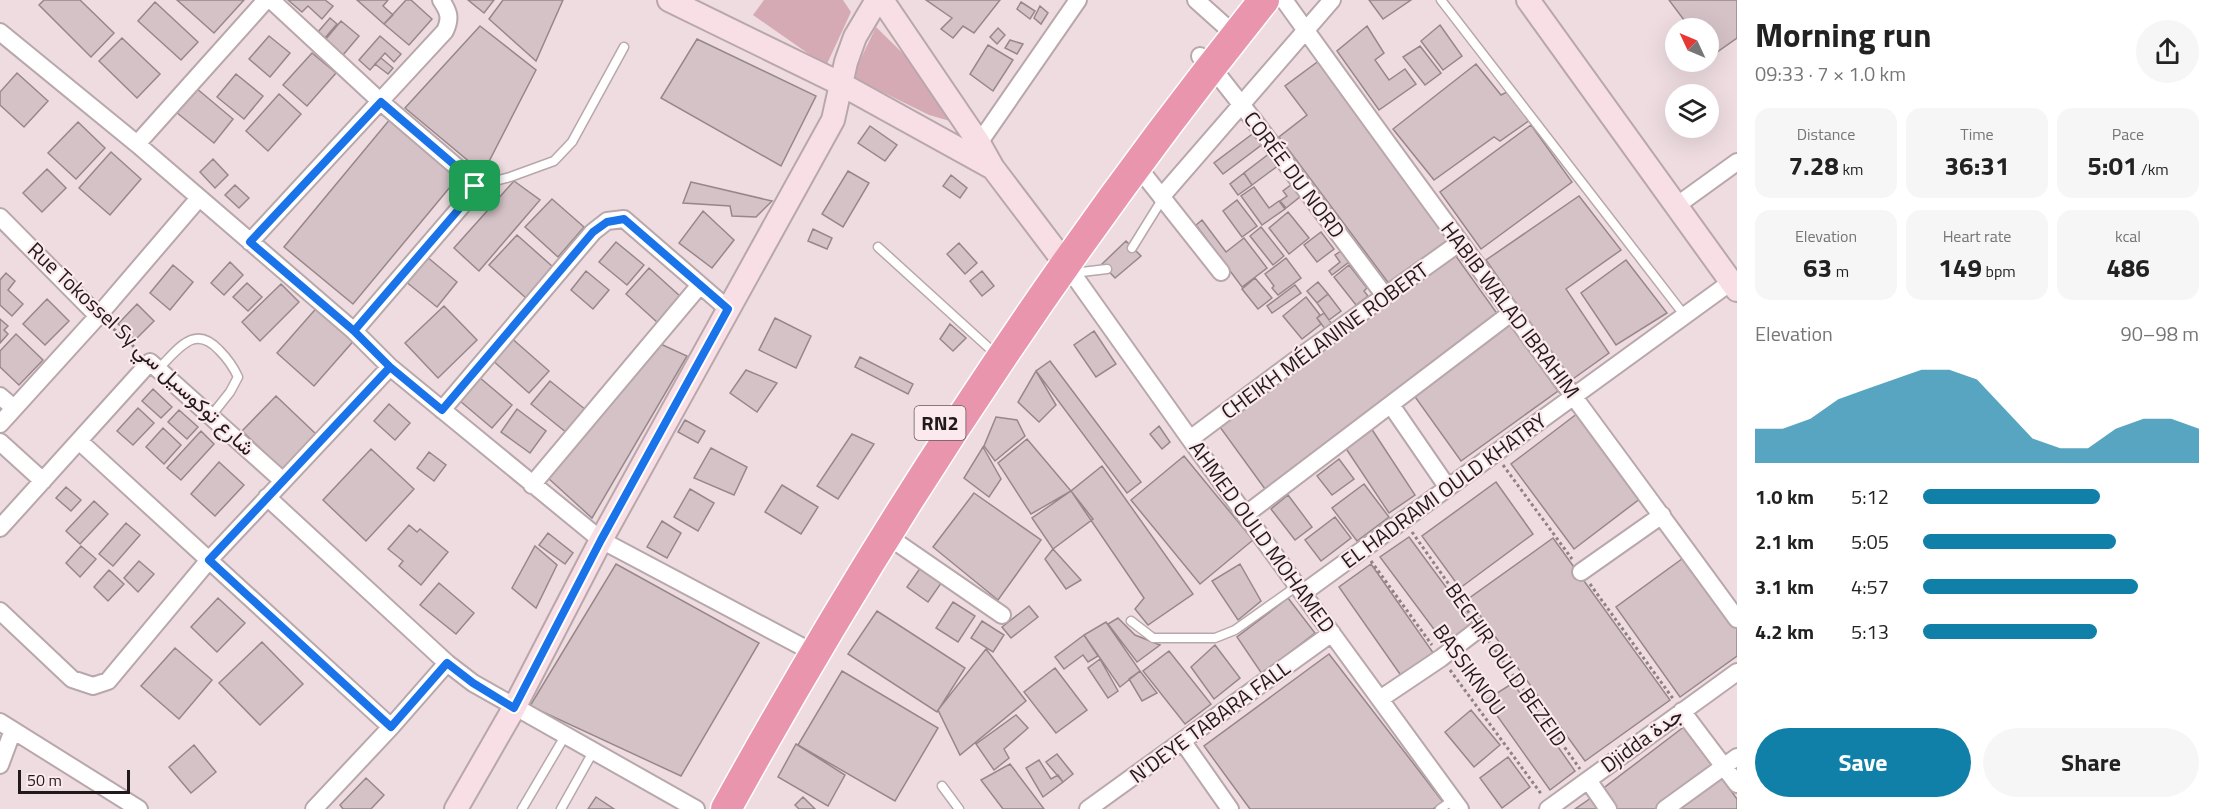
<!DOCTYPE html>
<html lang="en">
<head>
<meta charset="utf-8">
<style>
  body { margin:0; font-family:"Titillium Web",Vazirmatn,sans-serif; background:#f6f6f6; color:#222; height:100vh; display:flex; flex-direction:column; font-size:22px; white-space:nowrap }
  * { box-sizing:border-box; margin:0 }
  p { font-size:20px; color:#767676 }
  .icon { flex:none; width:33px; height:33px; fill:none; stroke:currentColor; stroke-width:2; stroke-linecap:round; stroke-linejoin:round }
  .map { position:relative; flex:1; overflow:hidden }
  .details { display:flex; flex-direction:column; background:#fff; width:480px }
  .details>* { flex:none }
  .needle { width:39px; rotate:314deg }
  .controls { position:absolute; left:1665px; top:18px; display:grid; gap:12px }
  .controls a { display:grid; place-items:center; width:54px; height:54px; border-radius:50%; background:#fff; box-shadow:0 6px 24px #0002; font-size:30px }
  .scale { position:absolute; left:18px; bottom:15px; width:112px; box-sizing:border-box; padding-left:6px; border:3px solid #211a1c; border-top:0; font-size:16px; line-height:21px; white-space:nowrap; color:#211a1c; -webkit-text-stroke:4px #fce9ed; paint-order:stroke }
  .pin { position:absolute; display:grid; place-items:center; width:51px; height:51px; color:#fff; margin:-26px; border-radius:12px; box-shadow:0 3px 9px #0006 }
  .round { display:grid; place-items:center; flex:none; width:63px; height:63px; border-radius:32px; background:#f6f6f6 }
  .head { display:flex; align-items:center; justify-content:space-between; height:102px; padding:0 18px }
  h1 { font-size:33px; font-weight:700; line-height:45px }
  .figures { display:grid; grid-template-columns:repeat(3,1fr); gap:9px; height:102px; padding:6px 18px }
  .figures div { display:grid; align-content:center; border-radius:15px; background:#f6f6f6; text-align:center }
  .figures b { font-size:26px; font-weight:700 }
  .figures small { font-size:16px; font-weight:400 }
  .figures p { font-size:16px }
  .chart { height:168px; padding:12px 18px }
  .chart p { display:flex; justify-content:space-between }
  .chart svg { width:100%; height:108px; margin-top:6px; fill:#1180a8; opacity:.7 }
  .primary-button { display:flex; gap:12px; margin-top:auto; padding:12px 18px }
  .primary-button a { flex:1; height:69px; border-radius:36px; background:#1180a8; color:#fff; font-size:24px; font-weight:700; line-height:69px; text-align:center }
  .primary-button a+a { background:#f6f6f6; color:#222 }
  ul { padding:0 18px; list-style:none; font-size:20px }
  li { display:grid; grid-template-columns:96px 72px 1fr; align-items:center; height:45px }
  li i { height:15px; border-radius:8px; background:#1180a8 }
  main { display:flex; flex:1; min-height:0 }
  .map>svg:first-child { display:block }
  .green { fill:#d6aab5 }
  .building { fill:#d4c2c7; stroke:#97878b; stroke-width:1.5 }
  .lines { fill:none; stroke-linecap:round; stroke-linejoin:round }
  .lane-casing { stroke:#b8a7ab; stroke-width:11 }
  .street-casing { stroke:#b8a7ab; stroke-width:20 }
  .secondary-casing { stroke:#b8a7ab; stroke-width:26 }
  .highway-casing { stroke:#fff; stroke-width:33 }
  .path { stroke:#8f8285; stroke-width:3; stroke-dasharray:3 3; stroke-linecap:butt }
  .lane { stroke:#fff; stroke-width:8 }
  .street { stroke:#fff; stroke-width:16 }
  .secondary { stroke:#f8dfe6; stroke-width:22 }
  .highway { stroke:#e995ad; stroke-width:30 }
  .route-casing { stroke:#fff; stroke-width:12 }
  .route { stroke:#1a73e8; stroke-width:8 }
  .labels { text-anchor:middle; stroke-width:4.5; stroke-linejoin:round; paint-order:stroke }
  .shield { fill:#fce9ed; stroke:#63585b; stroke-width:1.5 }
  .shield-label { font-size:20px; font-weight:bold; fill:#211a1c }
  .street-label { font-size:21px; fill:#211a1c; stroke:#fce9ed }
</style>
</head>
<body>
<main>
<div class="map">
<svg width="1737" height="809" viewBox="0 0 1737 809">
  <rect width="100%" height="100%" fill="#eedce0"/>
  <!-- green -->
  <path class="green" d="M 764,0 L 843,0 L 851,12 L 826,66 L 753,15 Z
    M 876,27 L 936,86 L 957,123 L 929,115 L 852,77 Z"/>
  <!-- building -->
  <path class="building" d="M 44,0 L 80,0 L 114,33 L 91,57 L 39,5 Z
    M 177,0 L 244,0 L 214,33 Z
    M 288,0 L 325,0 L 333,6 L 322,19 L 308,6 L 302,12 Z
    M 357,0 L 388,0 L 383,6 L 393,15 L 384,24 Z
    M 406,0 L 411,0 L 432,19 L 409,45 L 384,24 Z
    M 468,0 L 494,0 L 484,13 Z
    M 503,0 L 563,0 L 536,61 L 489,19 Z
    M 926,0 L 1000,0 L 974,33 L 963,26 L 953,38 L 941,29 L 952,18 Z
    M 1369,0 L 1411,0 L 1383,19 Z
    M 1669,0 L 1737,0 L 1737,38 L 1710,57 L 1708,54 L 1708,28 L 1690,28 Z
    M 155,2 L 198,42 L 181,60 L 138,21 Z
    M 1021,2 L 1035,11 L 1030,19 L 1017,9 Z
    M 1040,6 L 1048,13 L 1041,24 L 1034,18 Z
    M 330,18 L 337,24 L 325,38 L 318,32 Z
    M 341,21 L 359,36 L 343,55 L 325,40 Z
    M 1440,25 L 1462,56 L 1443,70 L 1421,41 Z
    M 480,26 L 536,70 L 483,173 L 405,108 Z
    M 1367,26 L 1384,53 L 1375,60 L 1389,80 L 1405,69 L 1416,84 L 1379,110 L 1337,51 Z
    M 998,28 L 1005,35 L 997,44 L 990,37 Z
    M 269,36 L 290,53 L 270,77 L 249,59 Z
    M 380,36 L 401,54 L 394,62 L 385,53 L 370,70 L 359,60 Z
    M 122,38 L 160,74 L 137,98 L 99,61 Z
    M 697,39 L 816,96 L 781,166 L 661,98 Z
    M 1010,40 L 1023,44 L 1017,54 L 1005,48 Z
    M 988,45 L 1013,60 L 993,91 L 970,74 Z
    M 1420,46 L 1441,73 L 1425,85 L 1403,57 Z
    M 312,53 L 336,73 L 307,106 L 283,85 Z
    M 381,58 L 393,68 L 388,74 L 375,64 Z
    M 1320,60 L 1453,239 L 1390,285 L 1279,137 L 1307,115 L 1285,86 Z
    M 1476,64 L 1501,95 L 1509,91 L 1530,120 L 1500,141 L 1494,137 L 1434,180 L 1393,129 Z
    M 17,73 L 48,101 L 24,127 L 0,105 L 0,92 Z
    M 236,74 L 263,96 L 244,119 L 217,97 Z
    M 196,88 L 233,119 L 214,143 L 176,112 Z
    M 279,94 L 301,114 L 268,151 L 246,131 Z
    M 391,118 L 460,175 L 353,304 L 284,247 Z
    M 78,122 L 105,148 L 76,179 L 48,153 Z
    M 1531,125 L 1572,182 L 1481,249 L 1440,192 Z
    M 870,126 L 897,145 L 885,161 L 858,143 Z
    M 1255,132 L 1264,143 L 1223,174 L 1214,163 Z
    M 111,152 L 141,179 L 110,215 L 79,188 Z
    M 1270,153 L 1279,165 L 1252,185 L 1244,173 Z
    M 213,159 L 228,175 L 215,188 L 200,172 Z
    M 47,169 L 66,188 L 42,212 L 23,193 Z
    M 848,171 L 869,183 L 843,227 L 822,214 Z
    M 1244,173 L 1252,185 L 1238,195 L 1230,184 Z
    M 951,175 L 967,188 L 960,198 L 943,186 Z
    M 514,181 L 540,200 L 479,271 L 454,248 Z
    M 691,182 L 772,201 L 756,217 L 732,216 L 730,206 L 683,203 Z
    M 1292,184 L 1301,196 L 1286,208 L 1280,201 L 1287,196 L 1283,191 Z
    M 235,185 L 249,198 L 239,208 L 225,195 Z
    M 1254,187 L 1269,208 L 1279,201 L 1285,209 L 1262,225 L 1241,196 Z
    M 1579,196 L 1621,250 L 1566,289 L 1609,353 L 1570,381 L 1486,260 Z
    M 552,199 L 584,227 L 558,257 L 525,227 Z
    M 1237,200 L 1257,226 L 1242,237 L 1223,211 Z
    M 703,211 L 734,240 L 712,268 L 679,243 Z
    M 1288,212 L 1309,238 L 1289,254 L 1269,228 Z
    M 1202,220 L 1226,252 L 1244,238 L 1267,268 L 1242,287 L 1196,225 Z
    M 1261,227 L 1284,256 L 1273,265 L 1250,236 Z
    M 813,229 L 832,238 L 827,249 L 808,241 Z
    M 1321,232 L 1334,249 L 1317,262 L 1304,245 Z
    M 517,235 L 553,267 L 526,298 L 489,265 Z
    M 1126,241 L 1141,256 L 1115,278 L 1102,264 Z
    M 616,242 L 644,265 L 627,285 L 599,262 Z
    M 959,243 L 977,263 L 965,274 L 947,254 Z
    M 1341,251 L 1349,262 L 1332,275 L 1329,271 L 1340,262 L 1335,255 Z
    M 1453,252 L 1501,319 L 1389,396 L 1265,489 L 1217,423 Z
    M 426,256 L 457,282 L 437,307 L 405,281 Z
    M 1286,258 L 1301,278 L 1278,295 L 1272,288 L 1274,286 L 1265,274 Z
    M 1626,260 L 1667,313 L 1616,345 L 1581,293 Z
    M 230,262 L 243,275 L 224,295 L 211,283 Z
    M 173,265 L 193,282 L 170,310 L 150,293 Z
    M 1349,265 L 1367,288 L 1364,291 L 1368,296 L 1356,305 L 1334,277 Z
    M 649,268 L 681,297 L 658,323 L 626,294 Z
    M 586,271 L 609,290 L 593,309 L 571,290 Z
    M 982,271 L 994,286 L 982,296 L 970,281 Z
    M 6,273 L 15,281 L 8,290 L 23,304 L 12,316 L 0,305 L 0,280 Z
    M 1255,278 L 1272,298 L 1258,309 L 1242,289 Z
    M 1318,282 L 1328,294 L 1317,303 L 1307,291 Z
    M 247,283 L 262,297 L 248,311 L 233,297 Z
    M 281,284 L 299,302 L 260,341 L 242,322 Z
    M 1295,285 L 1301,293 L 1272,313 L 1267,306 Z
    M 1328,294 L 1341,311 L 1329,320 L 1317,303 Z
    M 1306,297 L 1320,315 L 1317,318 L 1321,324 L 1302,339 L 1283,316 Z
    M 47,299 L 69,321 L 45,345 L 23,324 Z
    M 137,304 L 154,321 L 135,340 L 118,324 Z
    M 320,304 L 357,337 L 314,386 L 277,353 Z
    M 444,306 L 477,340 L 438,378 L 405,343 Z
    M 1324,313 L 1332,324 L 1325,329 L 1317,318 Z
    M 775,318 L 811,336 L 796,368 L 759,350 Z
    M 0,319 L 8,326 L 4,330 L 8,334 L 0,343 Z
    M 950,324 L 966,338 L 953,351 L 940,339 Z
    M 1510,324 L 1558,391 L 1461,461 L 1413,394 Z
    M 1094,331 L 1116,364 L 1096,377 L 1074,345 Z
    M 16,334 L 43,360 L 19,385 L 0,367 L 0,351 Z
    M 509,336 L 549,371 L 529,393 L 490,358 Z
    M 654,341 L 687,356 L 592,518 L 548,478 Z
    M 860,357 L 913,384 L 908,394 L 855,367 Z
    M 1050,361 L 1141,482 L 1127,493 L 1036,371 Z
    M 746,370 L 777,383 L 757,412 L 730,393 Z
    M 1036,371 L 1056,405 L 1039,422 L 1018,402 Z
    M 479,377 L 512,405 L 492,428 L 460,401 Z
    M 550,381 L 586,410 L 567,433 L 531,404 Z
    M 153,389 L 172,407 L 161,418 L 142,401 Z
    M 276,396 L 317,435 L 284,471 L 242,431 Z
    M 389,404 L 410,423 L 395,440 L 374,421 Z
    M 138,408 L 154,423 L 133,445 L 117,431 Z
    M 517,409 L 546,431 L 530,453 L 501,432 Z
    M 179,410 L 198,427 L 187,439 L 168,422 Z
    M 1578,413 L 1641,498 L 1574,549 L 1511,464 Z
    M 996,417 L 1017,420 L 1025,436 L 995,461 L 984,446 Z
    M 685,420 L 705,431 L 698,443 L 678,432 Z
    M 1369,425 L 1415,495 L 1389,513 L 1345,447 Z
    M 1159,426 L 1170,442 L 1162,449 L 1150,434 Z
    M 163,428 L 181,445 L 164,464 L 146,447 Z
    M 201,431 L 214,444 L 181,480 L 167,468 Z
    M 852,434 L 874,444 L 838,499 L 817,486 Z
    M 1027,439 L 1071,491 L 1031,514 L 998,463 Z
    M 983,447 L 1001,479 L 989,497 L 964,478 Z
    M 711,448 L 747,467 L 734,495 L 694,478 Z
    M 371,449 L 414,489 L 366,541 L 323,500 Z
    M 429,452 L 446,465 L 434,481 L 417,468 Z
    M 1184,456 L 1253,540 L 1200,584 L 1131,500 Z
    M 1339,459 L 1354,479 L 1332,495 L 1317,476 Z
    M 219,462 L 244,485 L 215,516 L 191,494 Z
    M 1102,466 L 1193,594 L 1148,625 L 1135,609 L 1144,598 L 1071,491 Z
    M 1496,482 L 1533,534 L 1460,588 L 1422,536 Z
    M 1364,484 L 1389,517 L 1357,541 L 1332,508 Z
    M 782,485 L 818,507 L 801,534 L 765,512 Z
    M 66,487 L 81,500 L 71,511 L 56,498 Z
    M 690,489 L 714,503 L 698,531 L 674,517 Z
    M 1071,491 L 1093,519 L 1053,549 L 1032,518 Z
    M 974,493 L 1041,540 L 998,600 L 933,547 Z
    M 1288,495 L 1312,527 L 1295,540 L 1271,509 Z
    M 94,501 L 108,514 L 80,544 L 66,531 Z
    M 1335,517 L 1351,538 L 1321,561 L 1305,540 Z
    M 662,521 L 681,533 L 667,558 L 647,547 Z
    M 126,523 L 140,535 L 113,566 L 99,554 Z
    M 409,525 L 417,532 L 420,529 L 448,552 L 421,585 L 399,566 L 403,561 L 388,549 Z
    M 548,533 L 573,553 L 565,564 L 539,545 Z
    M 1409,537 L 1474,625 L 1445,644 L 1380,557 Z
    M 1553,538 L 1670,700 L 1585,761 L 1468,599 Z
    M 81,546 L 96,559 L 80,577 L 66,563 Z
    M 535,546 L 557,565 L 536,608 L 512,588 Z
    M 1053,549 L 1081,580 L 1066,589 L 1045,559 Z
    M 1686,556 L 1737,627 L 1737,656 L 1680,697 L 1616,607 Z
    M 139,561 L 154,574 L 138,592 L 124,578 Z
    M 616,564 L 759,643 L 681,776 L 530,706 Z
    M 923,564 L 944,579 L 928,602 L 907,587 Z
    M 1240,564 L 1261,601 L 1238,620 L 1212,581 Z
    M 1371,564 L 1434,654 L 1402,677 L 1339,587 Z
    M 109,570 L 124,584 L 108,601 L 94,587 Z
    M 439,583 L 474,613 L 456,634 L 420,605 Z
    M 218,598 L 245,623 L 217,652 L 191,627 Z
    M 1288,598 L 1315,633 L 1262,674 L 1237,637 Z
    M 953,602 L 975,616 L 958,642 L 936,628 Z
    M 1029,606 L 1038,617 L 1011,638 L 1002,627 Z
    M 877,611 L 965,668 L 937,712 L 848,654 Z
    M 1118,618 L 1135,635 L 1160,645 L 1137,662 L 1108,624 Z
    M 982,621 L 1004,635 L 993,652 L 971,638 Z
    M 1106,622 L 1140,671 L 1120,687 L 1084,635 Z
    M 1084,635 L 1098,656 L 1088,662 L 1083,655 L 1064,669 L 1055,657 Z
    M 262,642 L 303,684 L 260,725 L 219,683 Z
    M 1215,645 L 1240,678 L 1214,699 L 1191,667 Z
    M 175,648 L 212,680 L 179,719 L 141,686 Z
    M 986,649 L 1026,701 L 960,755 L 938,710 Z
    M 1169,651 L 1211,704 L 1185,724 L 1143,671 Z
    M 1329,654 L 1443,802 L 1433,809 L 1250,809 L 1204,746 Z
    M 1100,659 L 1118,691 L 1108,698 L 1088,668 Z
    M 1055,668 L 1087,710 L 1056,733 L 1024,692 Z
    M 842,671 L 938,728 L 895,801 L 798,745 Z
    M 1140,671 L 1157,693 L 1142,701 L 1129,679 Z
    M 1513,683 L 1575,771 L 1550,790 L 1486,700 Z
    M 1471,710 L 1500,745 L 1474,767 L 1445,732 Z
    M 1016,715 L 1028,728 L 1004,749 L 1009,758 L 994,770 L 976,744 Z
    M 1685,726 L 1714,767 L 1655,809 L 1615,809 L 1601,790 Z
    M 796,744 L 845,775 L 828,806 L 778,777 Z
    M 194,745 L 216,772 L 191,793 L 169,767 Z
    M 1057,754 L 1073,774 L 1063,782 L 1046,762 Z
    M 1508,757 L 1530,787 L 1502,808 L 1480,778 Z
    M 1039,760 L 1051,779 L 1058,775 L 1063,782 L 1043,797 L 1026,768 Z
    M 1010,764 L 1044,809 L 1003,809 L 981,780 Z
    M 1720,776 L 1737,799 L 1737,809 L 1674,809 Z
    M 366,778 L 384,795 L 371,809 L 343,809 L 340,805 Z
    M 596,797 L 614,809 L 588,809 Z
    M 803,797 L 815,809 L 799,809 L 795,805 Z
    M 1591,798 L 1599,809 L 1575,809 Z"/>
  <g class="lines">
    <!-- lane casing -->
    <g class="lane-casing">
      <path id="lane" d="M 1441,0 L 1685,316
        M 475,186 L 510,177 L 554,161 L 572,142 L 624,47
        M 878,247 L 989,348
        M 1132,248 L 1163,198
        M 1073,273 L 1107,269
        M 158,369 C 178,350 194,323 219,350 C 228,359 233,366 238,377 L 230,392 L 211,416
        M 1131,621 L 1153,638 L 1215,638 L 1235,630 L 1297,586
        M 942,786 L 959,809
        M 522,809 L 565,736
        M 561,809 L 593,752
        M 1440,809 L 1453,800"/>
    </g>
    <!-- street casing -->
    <g class="street-casing">
      <path id="street" d="M 271,0 L 381,102 L 472,180 L 475,186 L 471,195 L 354,331
        M 1196,0 L 1235,35
        M 1284,0 C 1433,208 1586,412 1737,619
        M 0,32 L 137,144 L 354,331 L 390,367 L 601,540 L 814,653
        M 1200,56 L 1211,66 L 1255,122 L 1385,296
        M 979,143 L 1078,0
        M 137,144 L 266,0
        M 1134,162 L 1221,272
        M 1162,196 L 1332,0
        M 1676,206 L 1737,162
        M 0,217 L 98,316
        M 250,242 L 445,31 C 451,18 449,12 441,0
        M 1065,263 L 1190,439 L 1460,809
        M 0,396 L 14,408
        M 1391,405 L 1448,488
        M 442,410 L 593,232 L 607,221 L 624,219 L 728,309
        M 0,424 L 98,316 L 199,198
        M 1190,439 L 1308,351 L 1459,243
        M 79,441 L 391,727
        M 0,442 L 43,481
        M 532,485 L 700,285
        M 267,497 L 447,663 L 473,683 L 696,809
        M 1245,515 L 1511,313
        M 0,528 L 150,362 L 283,481
        M 886,535 L 1002,615
        M 1581,572 L 1662,515
        M 1303,593 L 1731,282
        M 0,611 L 72,679 L 93,686 L 108,681 L 209,560 L 390,367
        M 1380,699 L 1441,658 L 1480,628
        M 1682,711 L 1737,784
        M 0,722 L 139,809
        M 1183,742 L 1230,809
        M 0,765 L 13,730
        M 1588,780 L 1608,809
        M 314,809 L 391,727 L 447,663
        M 1088,809 L 1332,633
        M 1548,809 L 1737,672
        M 1665,809 L 1737,757"/>
    </g>
    <!-- secondary casing -->
    <g class="secondary-casing">
      <path id="secondary" d="M 669,0 L 841,84 L 993,168
        M 882,0 L 979,143 L 993,168 L 1065,263
        M 1528,0 L 1737,290
        M 456,809 L 514,708 L 601,540 L 833,120 L 846,62 L 855,37 L 877,0"/>
    </g>
    <!-- highway casing -->
    <g class="highway-casing">
      <path id="highway" d="M 726,809 C 883,525 1061,253 1264,0"/>
    </g>
    <!-- path -->
    <path class="path" d="M 109,325 L 140,352
      M 1503,465 L 1572,559
      M 1412,532 L 1472,617
      M 1371,561 L 1432,645
      M 1590,584 L 1674,700
      M 1488,640 L 1580,769
      M 1450,670 L 1542,795"/>
    <!-- lane -->
    <use href="#lane" class="lane"/>
    <!-- street -->
    <use href="#street" class="street"/>
    <!-- secondary -->
    <use href="#secondary" class="secondary"/>
    <!-- highway -->
    <use href="#highway" class="highway"/>
  </g>
  <g class="lines">
    <!-- route casing -->
    <g class="route-casing">
      <path id="route" d="M 475,186 L 471,195 L 354,331 L 390,367 L 209,560 L 391,727 L 447,663 L 473,683 L 514,708 L 601,540 L 728,309 L 624,219 L 607,222 L 593,232 L 442,410 L 390,367 L 354,331 L 250,242 L 381,102 L 472,180 L 475,186"/>
    </g>
    <!-- route -->
    <use href="#route" class="route"/>
  </g>
  <g class="labels">
    <!-- shield labels -->
    <rect class="shield" x="914.5" y="406" width="51" height="34" rx="4.5"/>
    <g class="shield-label">
      <text x="940" y="430">RN2</text>
    </g>
    <!-- street labels -->
    <g class="street-label">
      <text transform="translate(1294 175) rotate(53)" y="7">CORÉE DU NORD</text>
      <text transform="translate(1510 310) rotate(53)" y="7">HABIB WALAD IBRAHIM</text>
      <text transform="translate(1325 341) rotate(-36)" y="7">CHEIKH MÉLANINE ROBERT</text>
      <text transform="translate(141 349) rotate(43)" y="7">Rue Tokossel Sy شارع توكوسيل سي</text>
      <text transform="translate(1444 491) rotate(-36)" y="7">EL HADRAMI OULD KHATRY</text>
      <text transform="translate(1262 537) rotate(54)" y="7">AHMED OULD MOHAMED</text>
      <text transform="translate(1506 665) rotate(55)" y="7">BECHIR OULD BEZEID</text>
      <text transform="translate(1469 670) rotate(54)" y="7">BASSIKNOU</text>
      <text transform="translate(1210 722) rotate(-36)" y="7">N'DEYE TABARA FALL</text>
      <text transform="translate(1642 740) rotate(-36)" y="7">Djidda جدة</text>
    </g>
  </g>
</svg>
<div class="controls">
<a><svg class="needle" viewBox="-14 -14 28 28"><path d="M0-13l5 13h-10z" fill="#e53935"/><path d="M0 13l5-13h-10z" fill="#767676"/></svg></a>
<a><svg class="icon" aria-label="layers" viewBox="0 0 24 24"><path d="M12 4l9 5-9 5-9-5zM3 14l9 5 9-5"/></svg></a>
</div>
<div class="scale">50 m</div>
<div class="pin" style="left:475px;top:186px;background:#1e9e55"><svg class="icon" aria-label="arrive" viewBox="0 0 24 24"><path d="M6 21V4h12l-3 4 3 4H6"/></svg></div>
</div>
<section class="details">
<div class="head"><div><h1>Morning run</h1><p>09:33 · 7 × 1.0 km</p></div><a class="round"><svg class="icon" aria-label="share" viewBox="0 0 24 24"><path d="M12 15V3M7 8l5-5 5 5M5 13v7h14v-7"/></svg></a></div>
<div class="figures">
<div><p>Distance</p><b>7.28<small> km</small></b></div>
<div><p>Time</p><b>36:31</b></div>
<div><p>Pace</p><b>5:01<small> /km</small></b></div>
</div>
<div class="figures">
<div><p>Elevation</p><b>63<small> m</small></b></div>
<div><p>Heart rate</p><b>149<small> bpm</small></b></div>
<div><p>kcal</p><b>486</b></div>
</div>
<div class="chart"><p><span>Elevation</span>90–98 m</p>
<svg viewBox="0 0 160 44" preserveAspectRatio="none"><path d="M0 44V30L10 30L20 26L30 18L40 14L50 10L60 6L70 6L80 10L90 22L100 34L110 38L120 38L130 30L140 26L150 26L160 30V44z"/></svg>
</div>
<ul>
<li><b>1.0 km</b>5:12<i style="width:64%"></i></li>
<li><b>2.1 km</b>5:05<i style="width:70%"></i></li>
<li><b>3.1 km</b>4:57<i style="width:78%"></i></li>
<li><b>4.2 km</b>5:13<i style="width:63%"></i></li>
</ul>
<div class="primary-button"><a>Save</a><a>Share</a></div>
</section>
</main>
</body>
</html>
